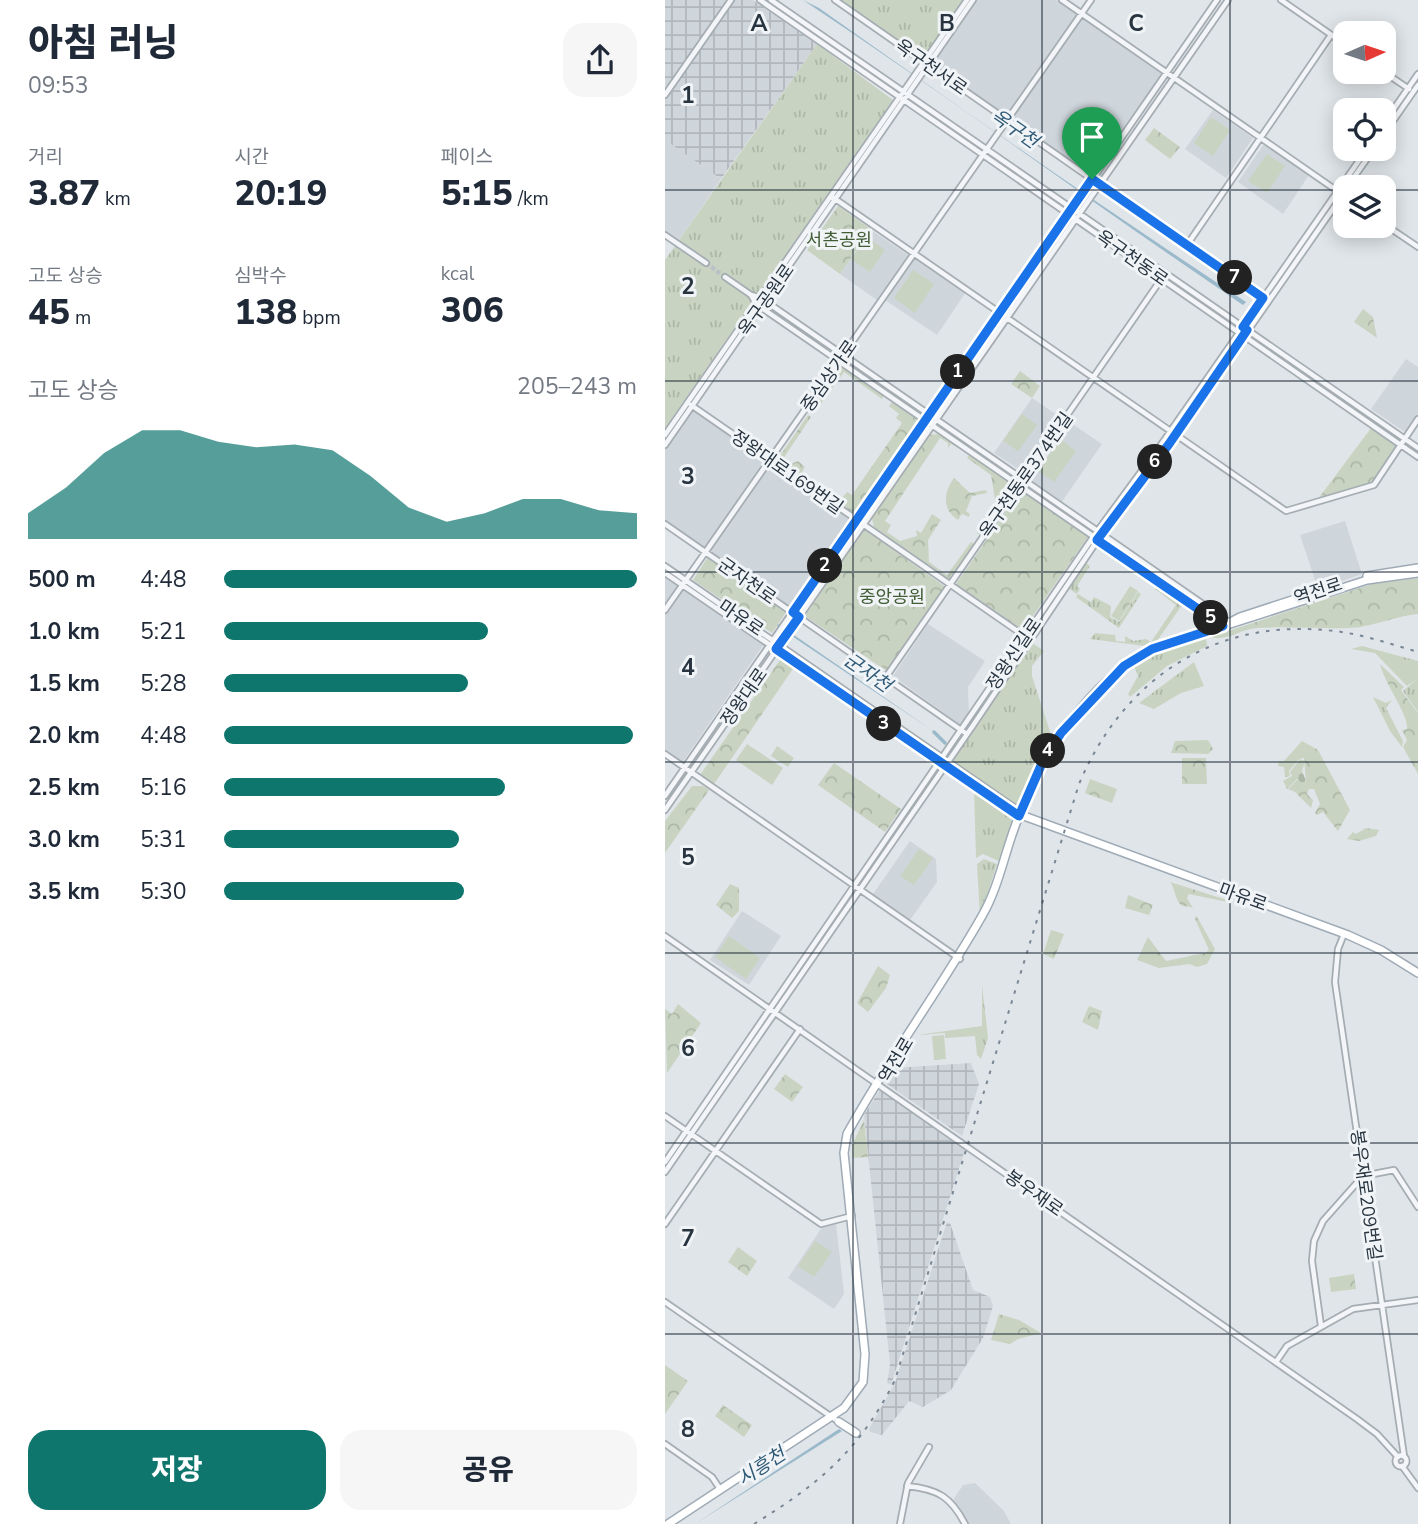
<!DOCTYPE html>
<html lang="ko">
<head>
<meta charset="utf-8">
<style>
  body { margin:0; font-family:"Nunito Sans","Noto Sans KR",sans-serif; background:#f6f6f7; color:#1f2937; height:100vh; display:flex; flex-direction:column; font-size:26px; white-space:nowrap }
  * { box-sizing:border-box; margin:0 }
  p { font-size:23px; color:#747a83 }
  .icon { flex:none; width:38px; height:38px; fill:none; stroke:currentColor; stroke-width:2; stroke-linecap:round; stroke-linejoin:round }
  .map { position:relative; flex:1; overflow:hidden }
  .sheet { display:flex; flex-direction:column; background:#fff; width:665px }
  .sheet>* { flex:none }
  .needle { width:46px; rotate:87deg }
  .fabs { position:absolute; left:668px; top:21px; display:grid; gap:14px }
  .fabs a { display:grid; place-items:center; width:63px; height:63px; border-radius:14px; background:#fff; box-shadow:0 4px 18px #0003; font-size:35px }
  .pin { position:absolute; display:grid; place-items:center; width:60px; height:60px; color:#fff; margin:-72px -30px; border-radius:50% 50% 50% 0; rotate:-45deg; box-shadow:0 0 7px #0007 }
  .pin .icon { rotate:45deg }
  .km { position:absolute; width:35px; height:35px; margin:-18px; border-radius:50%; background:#222; color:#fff; font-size:19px; line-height:35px; text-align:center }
  .round { display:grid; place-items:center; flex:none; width:74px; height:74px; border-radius:21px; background:#f6f6f7 }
  .head { display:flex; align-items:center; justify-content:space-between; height:119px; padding:0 28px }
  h1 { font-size:38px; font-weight:800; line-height:52px }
  .metrics { display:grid; grid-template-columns:repeat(3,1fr); gap:10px; height:119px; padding:7px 28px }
  .metrics div { display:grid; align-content:center }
  .metrics b { font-size:35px; font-weight:800 }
  .metrics small { font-size:19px; font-weight:400 }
  .metrics p { font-size:19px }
  .chart { height:196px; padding:14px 28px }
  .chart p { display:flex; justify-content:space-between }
  .chart svg { width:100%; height:126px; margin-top:7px; fill:#0f766e; opacity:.7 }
  .button { display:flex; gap:14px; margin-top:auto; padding:14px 28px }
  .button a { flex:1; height:80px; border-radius:21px; background:#0f766e; color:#fff; font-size:28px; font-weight:800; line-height:80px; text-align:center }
  .button a+a { background:#f6f6f7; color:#1f2937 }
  ul { padding:0 28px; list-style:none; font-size:23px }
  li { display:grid; grid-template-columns:112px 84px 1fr; align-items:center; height:52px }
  li i { height:18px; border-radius:9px; background:#0f766e }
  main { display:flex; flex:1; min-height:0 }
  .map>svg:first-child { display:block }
  .built { fill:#ced5db }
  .industrial { fill:url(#industrial-grid) }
  .grass { fill:url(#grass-tufts) }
  .forest { fill:url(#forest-crowns) }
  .cemetery { fill:url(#cemetery-stones) }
  .pitch { fill:#c8d4c1 }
  .water { fill:#9ab9cb }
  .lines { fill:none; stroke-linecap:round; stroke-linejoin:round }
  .canal { stroke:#9ab9cb; stroke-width:3.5 }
  .minor-tunnel { stroke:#bbc2c7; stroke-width:4.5; stroke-dasharray:4.5 2; stroke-linecap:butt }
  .minor-casing { stroke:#a5adb3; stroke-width:8 }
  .major-casing { stroke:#9fabb6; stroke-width:10 }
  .minor { stroke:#f3f5f8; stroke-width:4.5 }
  .major { stroke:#fff; stroke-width:7 }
  .rail { stroke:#798794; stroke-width:2; stroke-dasharray:3.5 7; stroke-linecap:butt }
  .route-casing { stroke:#fff; stroke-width:14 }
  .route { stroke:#1a73e8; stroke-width:9 }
  .grid { fill:none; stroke:#283541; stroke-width:2; stroke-opacity:0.55 }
  .labels { text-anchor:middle; stroke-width:6; stroke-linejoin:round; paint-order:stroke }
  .street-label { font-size:18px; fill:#283541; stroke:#f0f4f7 }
  .park-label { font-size:18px; fill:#435e35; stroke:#f0f4f7 }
  .water-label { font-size:19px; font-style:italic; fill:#315b77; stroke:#f0f4f7 }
  .grid-label { font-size:23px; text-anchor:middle; font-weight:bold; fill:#283541; stroke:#f0f4f7; stroke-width:6; stroke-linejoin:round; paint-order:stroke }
</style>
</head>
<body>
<main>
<section class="sheet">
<div class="head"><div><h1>아침 러닝</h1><p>09:53</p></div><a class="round"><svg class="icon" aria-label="share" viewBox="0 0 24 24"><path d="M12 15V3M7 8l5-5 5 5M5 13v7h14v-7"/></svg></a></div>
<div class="metrics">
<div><p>거리</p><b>3.87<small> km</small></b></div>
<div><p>시간</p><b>20:19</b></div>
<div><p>페이스</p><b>5:15<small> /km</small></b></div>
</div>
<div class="metrics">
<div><p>고도 상승</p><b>45<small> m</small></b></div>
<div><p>심박수</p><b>138<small> bpm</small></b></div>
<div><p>kcal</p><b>306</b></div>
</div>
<div class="chart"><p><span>고도 상승</span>205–243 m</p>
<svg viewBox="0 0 160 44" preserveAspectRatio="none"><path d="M0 44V35L10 26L20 14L30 6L40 6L50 10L60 12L70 11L80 13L90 22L100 33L110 38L120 35L130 30L140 30L150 34L160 35V44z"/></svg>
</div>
<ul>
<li><b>500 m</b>4:48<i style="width:100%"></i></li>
<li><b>1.0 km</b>5:21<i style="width:64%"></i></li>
<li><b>1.5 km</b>5:28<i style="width:59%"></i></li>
<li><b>2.0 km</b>4:48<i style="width:99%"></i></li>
<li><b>2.5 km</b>5:16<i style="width:68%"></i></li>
<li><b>3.0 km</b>5:31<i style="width:57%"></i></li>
<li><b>3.5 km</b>5:30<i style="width:58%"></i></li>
</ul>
<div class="button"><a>저장</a><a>공유</a></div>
</section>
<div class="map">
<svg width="753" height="1524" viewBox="0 0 753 1524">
  <defs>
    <pattern id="industrial-grid" width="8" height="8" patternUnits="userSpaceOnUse" patternTransform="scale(1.75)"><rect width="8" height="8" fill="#ced5db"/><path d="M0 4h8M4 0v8" fill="none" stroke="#b1b7bd"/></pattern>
    <pattern id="grass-tufts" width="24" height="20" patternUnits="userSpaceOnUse" patternTransform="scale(1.75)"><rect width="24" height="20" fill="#c8d4c1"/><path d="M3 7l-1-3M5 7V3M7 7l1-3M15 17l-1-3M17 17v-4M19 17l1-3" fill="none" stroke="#acb7a7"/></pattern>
    <pattern id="forest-crowns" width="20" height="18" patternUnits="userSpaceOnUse" patternTransform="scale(1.75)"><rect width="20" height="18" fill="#c8d4c1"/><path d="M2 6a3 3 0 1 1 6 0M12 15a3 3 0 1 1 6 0" fill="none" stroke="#acb7a7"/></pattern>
    <pattern id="cemetery-stones" width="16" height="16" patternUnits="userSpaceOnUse" patternTransform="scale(1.75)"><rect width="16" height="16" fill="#c8d4c1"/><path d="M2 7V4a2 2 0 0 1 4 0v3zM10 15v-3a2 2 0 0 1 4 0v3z" fill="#acb7a7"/></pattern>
  </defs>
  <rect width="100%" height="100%" fill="#e0e5e9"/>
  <!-- built -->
  <path class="built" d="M 312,0 L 391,0 L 497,74 L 427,176 L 267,66 Z
    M 548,110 L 588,138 L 561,178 L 520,149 Z
    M 0,140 L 56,179 L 14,240 L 0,231 Z
    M 599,144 L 644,175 L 618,214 L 573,182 Z
    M 206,230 L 243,255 L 212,300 L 175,274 Z
    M 250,257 L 301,292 L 272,335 L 220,300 Z
    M 741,359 L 753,367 L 753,413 L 740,432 L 706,409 Z
    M 367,398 L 395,417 L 358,472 L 329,453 Z
    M 27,410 L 186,520 L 126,607 L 0,520 L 0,449 Z
    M 406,423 L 437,444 L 396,503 L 365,481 Z
    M 680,521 L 697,574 L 653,589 L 635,535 Z
    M 0,576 L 99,644 L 17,763 L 0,750 Z
    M 263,624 L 320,661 L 303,687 L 304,717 L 297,726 L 228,676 Z
    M 245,841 L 271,859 L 272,882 L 245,920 L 208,894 Z
    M 77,911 L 116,936 L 84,985 L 45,960 Z
    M 171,1224 L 179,1294 L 169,1309 L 123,1278 L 158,1226 Z
    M 310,1483 L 339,1511 L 346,1524 L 302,1524 L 288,1500 L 298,1485 Z"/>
  <!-- industrial -->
  <path class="industrial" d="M 0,0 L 88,0 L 152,44 L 56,179 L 0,140 Z
    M 306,1063 L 314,1084 L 297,1136 L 222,1084 L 229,1068 Z
    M 216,1088 L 301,1146 L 226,1385 L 222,1383 L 225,1364 L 199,1115 Z
    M 282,1222 L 285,1223 L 308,1290 L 325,1297 L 328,1306 L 318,1338 L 286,1390 L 258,1407 L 244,1401 L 217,1435 L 205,1432 L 204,1429 L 230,1383 Z"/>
  <!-- grass -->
  <path class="grass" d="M 173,0 L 298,0 L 257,59 Z
    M 152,44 L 228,100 L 0,428 L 0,260 Z
    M 420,562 L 425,566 L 412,586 L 415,589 L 412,594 L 403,588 Z
    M 493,585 L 519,602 L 488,647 L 425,639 L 430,633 L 450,635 L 451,641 L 460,642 L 460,636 L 468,641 L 481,639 L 486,642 L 511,605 L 490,589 Z
    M 473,592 L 476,594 L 454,628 L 411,597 L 413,594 L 426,602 L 429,597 L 446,606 L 445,617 L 454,622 Z
    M 541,638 L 542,646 L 502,666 L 465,697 L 463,694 L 473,676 L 468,663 L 512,645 Z
    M 366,642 L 379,651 L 367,666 L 367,676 L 388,741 L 355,810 L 286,761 Z
    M 697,646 L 753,661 L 753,712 L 738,691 L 752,679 L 742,686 L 710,653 L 686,649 Z
    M 529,662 L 539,686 L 516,693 L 489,709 L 474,703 Z
    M 708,697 L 721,703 L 727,700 L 721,708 L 738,741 L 737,747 L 725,731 Z
    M 309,789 L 351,817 L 336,862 L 318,854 L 311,858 Z
    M 319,859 L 332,864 L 315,917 L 312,864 Z
    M 317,985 L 323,1038 L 316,1059 L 312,1055 L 310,1036 L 280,1038 L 280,1033 L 252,1035 L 317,1026 Z"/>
  <!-- forest -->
  <path class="forest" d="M 489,128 L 515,147 L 505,159 L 480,140 Z
    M 173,206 L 206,229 L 175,274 L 142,250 Z
    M 698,309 L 708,317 L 712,338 L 689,322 Z
    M 177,365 L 219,395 L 217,399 L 179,372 L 155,405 L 151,402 Z
    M 355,371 L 375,386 L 367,398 L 346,384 Z
    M 227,402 L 255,421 L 194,510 L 188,513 L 112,460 L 143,415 L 146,417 L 118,459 L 126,464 L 133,461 L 140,467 L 137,472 L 176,499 L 182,492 L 187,495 L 237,423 L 231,418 L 234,414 L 224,406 Z
    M 706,428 L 731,446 L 706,483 L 653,499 Z
    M 274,434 L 299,450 L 286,444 L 283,448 L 283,443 L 275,438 L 220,521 L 226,525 L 222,532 L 235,541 L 252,536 L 251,530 L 256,533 L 267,514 L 276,520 L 263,540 L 264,562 L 282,575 L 306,542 L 309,544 L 284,579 L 209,527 L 207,518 L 264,435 Z
    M 305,454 L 349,485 L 315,535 L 312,533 L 331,505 L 326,475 L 302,458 Z
    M 289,478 L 305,493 L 321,490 L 322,493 L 307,496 L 301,511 L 305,514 L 304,517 L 297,514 L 293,520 C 276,509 279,492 289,478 Z
    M 356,490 L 423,537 L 358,630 L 291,584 Z
    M 199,529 L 279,586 L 280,591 L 223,672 L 140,616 Z
    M 43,557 L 122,611 L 107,633 L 28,580 Z
    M 753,578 L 753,614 C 730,616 704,628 684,628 C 653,629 622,626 592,628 C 576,629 560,642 545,637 L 707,584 Z
    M 465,586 L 473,591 L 454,621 L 446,616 Z
    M 117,657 L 130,666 L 49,784 L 35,775 Z
    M 715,664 L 739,687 L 736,690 L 753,713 L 753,774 L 738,747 L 742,740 L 737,730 L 742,729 C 744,715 719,683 715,664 Z
    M 543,740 L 548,749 L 543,754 L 506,753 L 510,741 Z
    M 637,741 L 653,750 L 685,810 L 673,831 L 658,812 L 652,815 L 650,813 L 655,804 L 649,789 L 644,789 L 642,794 L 648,800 L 646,808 L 630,792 L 623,789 L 632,780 L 641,782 L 639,758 L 634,759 L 624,771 L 625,776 L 620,777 L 619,767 L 613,766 L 614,761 L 619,761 Z
    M 517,758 L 541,758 L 542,784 L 517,784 Z
    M 169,763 L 236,809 L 220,832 L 153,785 Z
    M 425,779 L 452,789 L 447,803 L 420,793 Z
    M 27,786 L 38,786 L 44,790 L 0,853 L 0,821 Z
    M 701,828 L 714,830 L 711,836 L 694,841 L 682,839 L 688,832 L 691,834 Z
    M 505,882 L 565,901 L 567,903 L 524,894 L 522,898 L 528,908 C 525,906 521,907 518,906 C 510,903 510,887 505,882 Z
    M 65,884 L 74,888 L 74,911 L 67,918 L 51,905 Z
    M 463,895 L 488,905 L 484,915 L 460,908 Z
    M 531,915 L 550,949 L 542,964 L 532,967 L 524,964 L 494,968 L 472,960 L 483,937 L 501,961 L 540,953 L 544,950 L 530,919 Z
    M 386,930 L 399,934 L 389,959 L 378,954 Z
    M 213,966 L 225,975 L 221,988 L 203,1012 L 192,1003 Z
    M 13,1004 L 36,1023 L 2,1073 L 0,1009 L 7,1014 Z
    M 424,1006 L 437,1011 L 433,1030 L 417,1022 Z
    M 279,1035 L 281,1059 L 269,1060 L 267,1036 Z
    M 120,1074 L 138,1087 L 127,1102 L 109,1089 Z
    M 199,1120 L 203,1157 L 187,1158 L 187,1145 Z
    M 73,1247 L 92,1261 L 82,1276 L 63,1262 Z
    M 689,1274 L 691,1289 L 666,1292 L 664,1278 Z
    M 334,1314 L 354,1320 L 376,1333 L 353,1339 L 345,1344 L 326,1340 Z
    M 0,1365 L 23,1381 L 0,1414 Z
    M 58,1405 L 87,1425 L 79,1437 L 50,1416 Z"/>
  <!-- cemetery -->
  <path class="cemetery" d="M 635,759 L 640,761 L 637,771 L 641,781 L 637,783 L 632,779 L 622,789 L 618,781 L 627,776 L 625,772 Z"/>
  <!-- pitch -->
  <path class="pitch" d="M 546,117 L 565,130 L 548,156 L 529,143 Z
    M 602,154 L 620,166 L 602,193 L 583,181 Z
    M 202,237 L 220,250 L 205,272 L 186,259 Z
    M 248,270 L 269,284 L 250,313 L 229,298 Z
    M 357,414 L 372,425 L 353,451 L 338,441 Z
    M 395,439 L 411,451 L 389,482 L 373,471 Z
    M 82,744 L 118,768 L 107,785 L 71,760 Z
    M 112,746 L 129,758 L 123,767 L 106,756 Z
    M 254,849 L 268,858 L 249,885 L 235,876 Z
    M 64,936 L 95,958 L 81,979 L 50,957 Z
    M 150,1241 L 167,1252 L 149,1277 L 133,1266 Z"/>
  <!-- water -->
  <path class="water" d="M 138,0 L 154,8 C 295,108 437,207 581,302 L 578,305 C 430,205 287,99 138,0 Z
    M 113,624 L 271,733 L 112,626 Z
    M 174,1429 L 177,1431 L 30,1524 Z"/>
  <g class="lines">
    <!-- canal -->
    <path class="canal" d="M 269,732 L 280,743"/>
    <!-- minor-tunnel -->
    <path class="minor-tunnel" d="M 41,263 L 60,277"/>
    <!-- minor casing -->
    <g class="minor-casing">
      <path id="minor" d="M 95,0 L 753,457
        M 106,0 L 753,448
        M 170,0 L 603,302
        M 397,0 L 681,197
        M 616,0 L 681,45
        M 719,72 L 744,89
        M 0,95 L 66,0
        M 719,123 L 753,74
        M 719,134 L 753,85
        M 682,187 L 709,149
        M 166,196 L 621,511 L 709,485 L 753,419
        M 719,224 L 753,247
        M 0,235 L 41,263
        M 522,245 L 666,35
        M 60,277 L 86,295 L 96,298 L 564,622
        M 86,295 L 91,304 L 557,625
        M 26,405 L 361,637
        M 0,435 L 302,0
        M 0,445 L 308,0
        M 0,524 L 299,732
        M 0,566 L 356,812
        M 0,573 L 354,816
        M 0,610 L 426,0
        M 221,677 L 497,278
        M 0,754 L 295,959
        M 0,796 L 552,0
        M 0,810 L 563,0
        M 679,934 L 673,949 L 670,982 L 739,1456
        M 0,936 L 692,1419 L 712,1434 L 733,1457
        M 0,1116 L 156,1224 L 187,1216
        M 0,1162 L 428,537 L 500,439 L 702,149
        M 0,1172 L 307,727 L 436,535 L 504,444 L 681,190
        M 0,1224 L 135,1029
        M 0,1302 L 174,1422
        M 656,1326 L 647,1261 L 649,1241 L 658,1221 L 698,1176 L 729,1170 L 753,1207
        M 611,1362 L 622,1346 L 688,1309 L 753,1300
        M 0,1444 L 47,1477 L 55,1489
        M730.5 1461a5.5 5.5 0 1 1 11 0a5.5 5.5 0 1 1-11 0Z
        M 737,1466 L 753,1488
        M 242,1486 C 273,1489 286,1497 300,1524
        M 235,1524 L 243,1483 L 264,1447"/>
    </g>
    <!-- major casing -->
    <g class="major-casing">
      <path id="major" d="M 702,576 L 753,568
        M 558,626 L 575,617 L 661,589
        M 359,816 L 683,935 L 716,950 L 753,973
        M 174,1422 L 191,1433
        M 3,1524 L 179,1408 L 198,1382 L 200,1354 L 179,1153 L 182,1134 C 223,1059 275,990 317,916 C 335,885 340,849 354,816 C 382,750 421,684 487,649 L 702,580 L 753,573"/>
    </g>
    <!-- minor -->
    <use href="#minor" class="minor"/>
    <!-- major -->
    <use href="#major" class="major"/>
    <!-- rail -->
    <path class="rail" d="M 89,1524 C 154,1484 195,1450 230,1380 L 414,784 C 457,682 545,620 659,630 C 691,632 722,643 753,652"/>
  </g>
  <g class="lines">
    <!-- route casing -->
    <g class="route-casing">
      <path id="route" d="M 427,179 L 598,298 L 578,327 L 582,330 L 574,342 L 504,444 L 432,540 L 558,626 L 487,649 L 459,666 L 396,733 L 378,761 L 354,816 L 111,649 L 134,617 L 128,612 Z"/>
    </g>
    <!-- route -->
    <use href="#route" class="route"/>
  </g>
  <!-- grid -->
  <path class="grid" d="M 188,0 L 188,1524M 377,0 L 377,1524M 565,0 L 565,1524M 0,190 L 681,190M 719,190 L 753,190M 0,381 L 753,381M 0,572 L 753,572M 0,762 L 753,762M 0,953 L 753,953M 0,1143 L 753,1143M 0,1334 L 753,1334"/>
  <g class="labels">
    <!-- street labels -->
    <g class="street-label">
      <text transform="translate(266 67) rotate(35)" y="6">옥구천서로</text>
      <text transform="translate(467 258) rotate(35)" y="6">옥구천동로</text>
      <text transform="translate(101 300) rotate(-55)" y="6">옥구공원로</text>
      <text transform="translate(164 376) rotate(-55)" y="6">중심상가로</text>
      <text transform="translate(122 472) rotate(35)" y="6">정왕대로169번길</text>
      <text transform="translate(361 475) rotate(-55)" y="6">옥구천동로374번길</text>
      <text transform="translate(82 581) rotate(35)" y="6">군자천로</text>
      <text transform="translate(653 591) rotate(-18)" y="6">역전로</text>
      <text transform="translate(76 618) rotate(34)" y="6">마유로</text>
      <text transform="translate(349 654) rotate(-56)" y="6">정왕신길로</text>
      <text transform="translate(79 697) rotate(-55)" y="6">정왕대로</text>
      <text transform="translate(578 897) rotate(20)" y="6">마유로</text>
      <text transform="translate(231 1060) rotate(-59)" y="6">역전로</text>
      <text transform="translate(369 1193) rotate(35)" y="6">봉우재로</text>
      <text transform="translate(701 1195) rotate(82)" y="6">봉우재로209번길</text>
    </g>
    <!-- park labels -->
    <g class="park-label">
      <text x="174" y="246">서촌공원</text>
      <text x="227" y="603">중앙공원</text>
    </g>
    <!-- water labels -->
    <g class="water-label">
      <text transform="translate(350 128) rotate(35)" y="7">옥구천</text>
      <text transform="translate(203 672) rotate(35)" y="7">군자천</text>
      <text transform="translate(96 1466) rotate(-33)" y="7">시흥천</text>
    </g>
  </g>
  <g class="grid-label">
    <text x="94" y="31">A</text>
    <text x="282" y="31">B</text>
    <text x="471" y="31">C</text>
    <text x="23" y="103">1</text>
    <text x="23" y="294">2</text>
    <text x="23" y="484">3</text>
    <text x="23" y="675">4</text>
    <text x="23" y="865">5</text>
    <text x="23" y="1056">6</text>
    <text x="23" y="1246">7</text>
    <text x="23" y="1437">8</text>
  </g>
</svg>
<div class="fabs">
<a><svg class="needle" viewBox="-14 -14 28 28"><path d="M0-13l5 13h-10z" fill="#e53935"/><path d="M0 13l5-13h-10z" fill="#747a83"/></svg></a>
<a><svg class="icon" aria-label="locate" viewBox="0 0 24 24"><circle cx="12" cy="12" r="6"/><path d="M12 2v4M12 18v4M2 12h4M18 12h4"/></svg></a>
<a><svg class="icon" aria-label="layers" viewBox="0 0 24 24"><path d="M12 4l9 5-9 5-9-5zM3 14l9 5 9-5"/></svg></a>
</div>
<div class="pin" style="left:427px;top:179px;background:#1e9e55"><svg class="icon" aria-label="arrive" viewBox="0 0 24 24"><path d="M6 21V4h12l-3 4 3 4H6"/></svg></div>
<b class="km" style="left:293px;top:372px">1</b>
<b class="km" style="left:160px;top:566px">2</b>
<b class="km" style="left:219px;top:724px">3</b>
<b class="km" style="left:383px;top:751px">4</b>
<b class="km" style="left:546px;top:618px">5</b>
<b class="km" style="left:490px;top:462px">6</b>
<b class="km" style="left:570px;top:278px">7</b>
</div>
</main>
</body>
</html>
